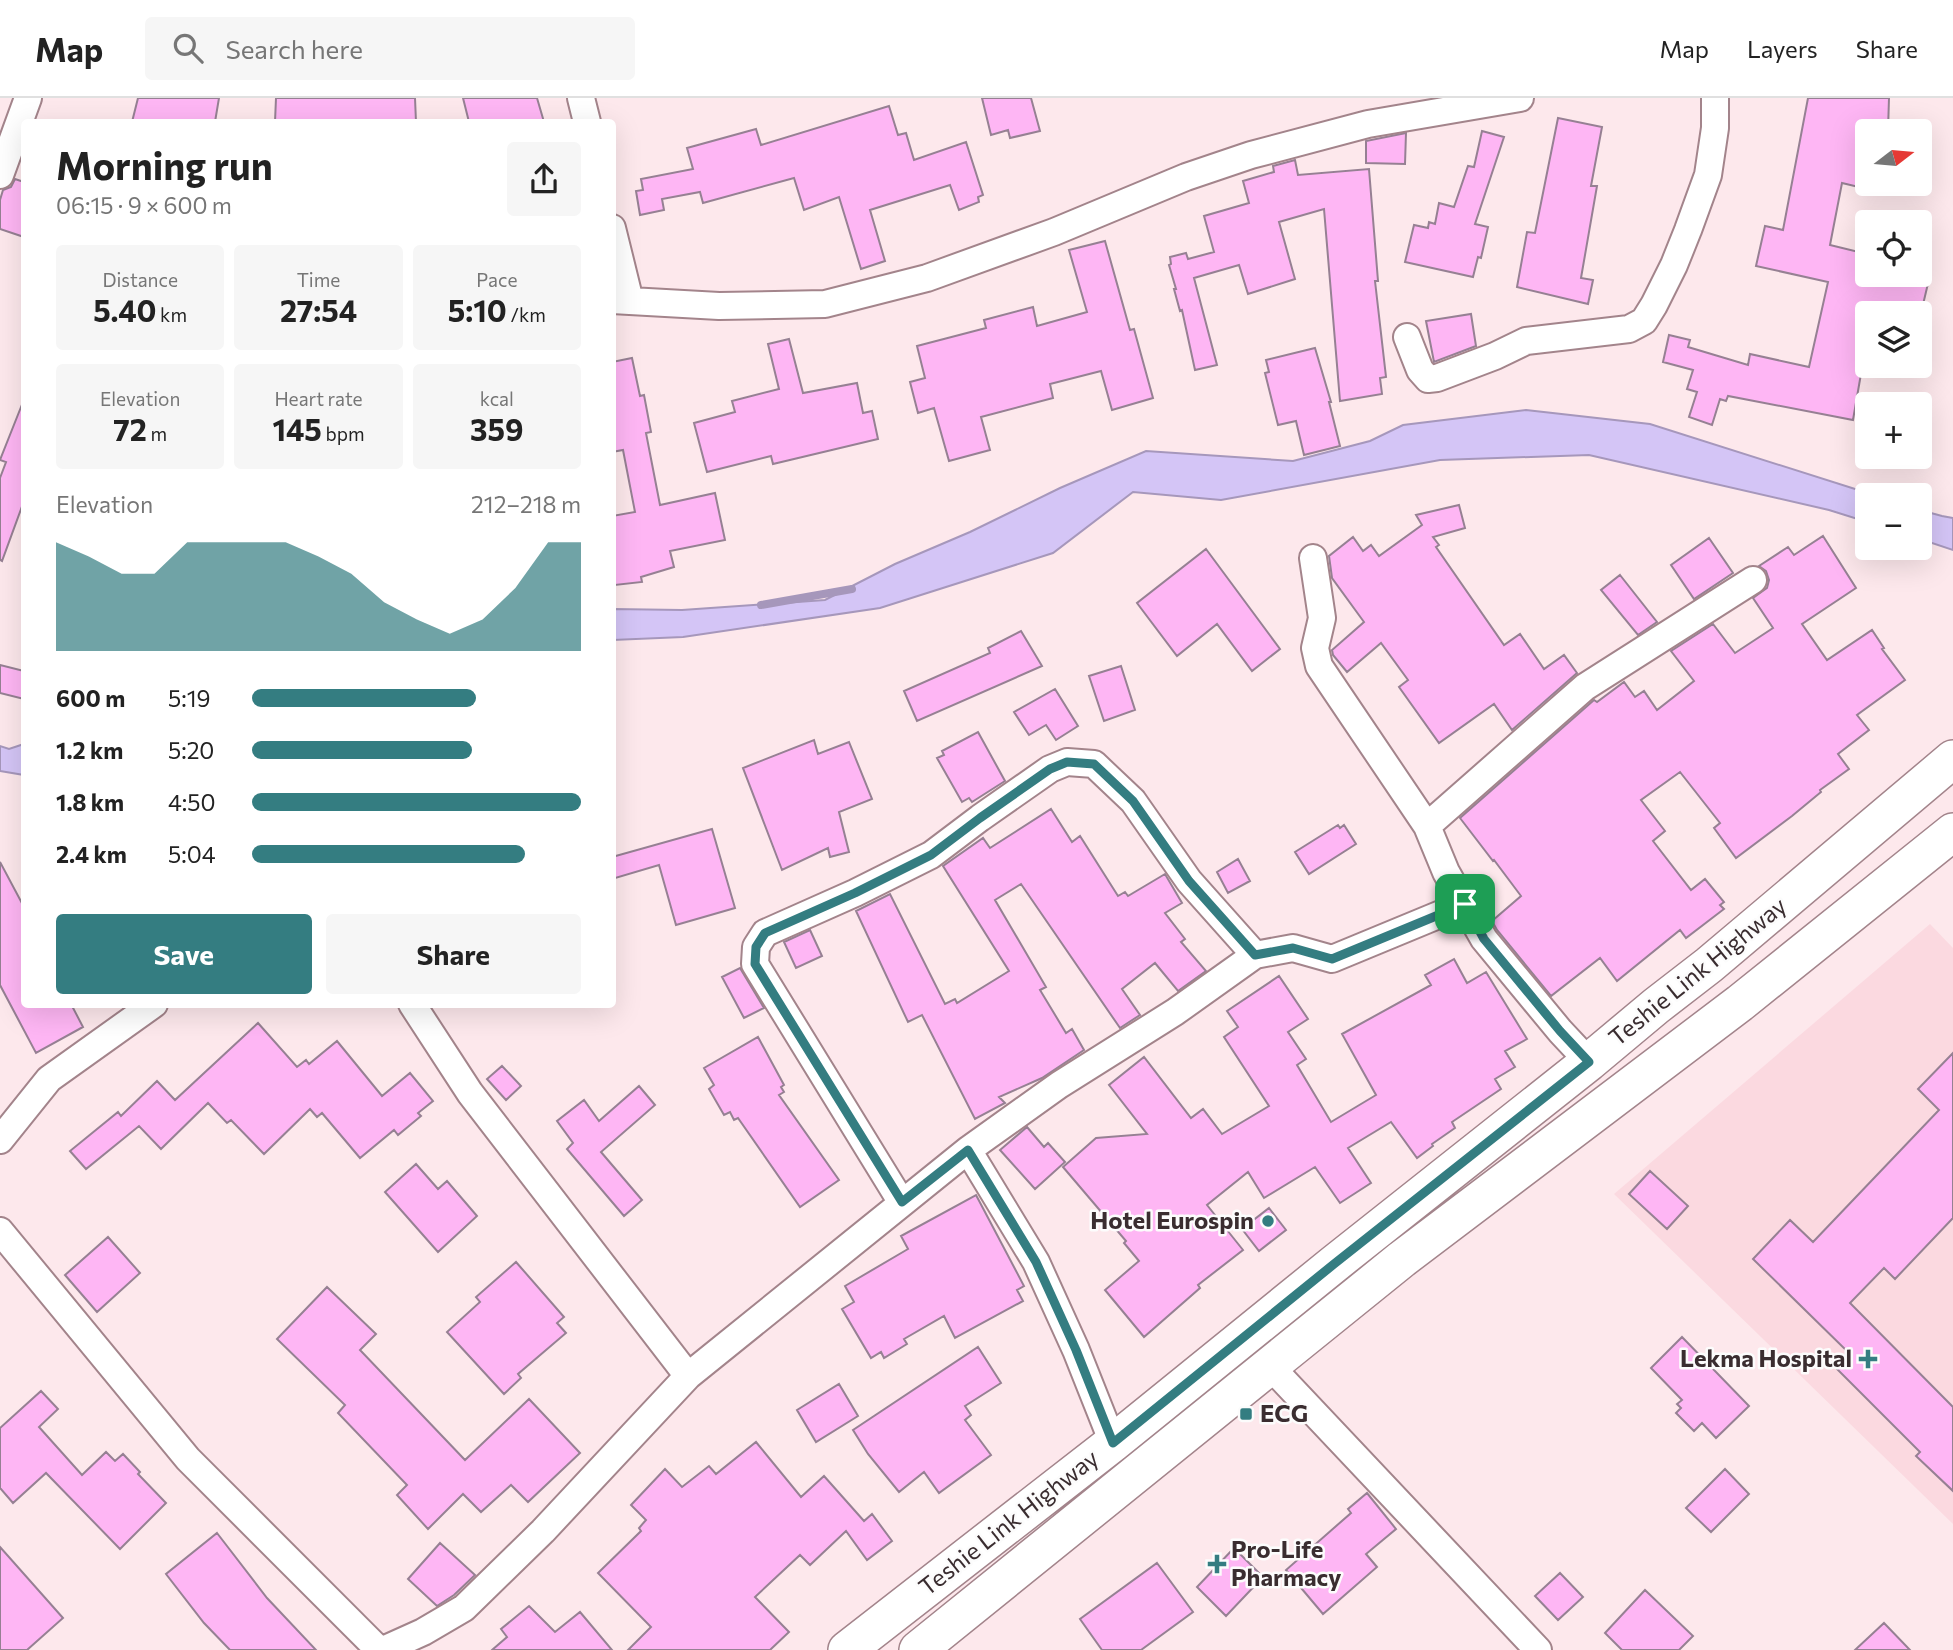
<!DOCTYPE html>
<html lang="en">
<head>
<meta charset="utf-8">
<style>
  body { margin:0; font-family:Commissioner,sans-serif; background:#f6f6f6; color:#222; height:100vh; display:flex; flex-direction:column; font-size:26px; white-space:nowrap }
  * { box-sizing:border-box; margin:0 }
  p { font-size:23px; color:#767676 }
  .icon { flex:none; width:38px; height:38px; fill:none; stroke:currentColor; stroke-width:2; stroke-linecap:round; stroke-linejoin:round }
  .map { position:relative; flex:1; overflow:hidden }
  .panel { position:absolute; left:21px; top:21px; width:595px; height:889px; display:flex; flex-direction:column; background:#fff; border-radius:7px; box-shadow:0 7px 28px #0002 }
  .panel>* { flex:none }
  .needle { width:46px; rotate:74deg }
  .buttons { position:absolute; left:1855px; top:21px; display:grid; gap:14px }
  .buttons a { display:grid; place-items:center; width:77px; height:77px; border-radius:7px; background:#fff; box-shadow:0 7px 28px #0002; font-size:35px }
  .pin { position:absolute; display:grid; place-items:center; width:60px; height:60px; color:#fff; margin:-30px; border-radius:14px; box-shadow:0 4px 10px #0006 }
  .round { display:grid; place-items:center; flex:none; width:74px; height:74px; border-radius:7px; background:#f6f6f6 }
  .head { display:flex; align-items:center; justify-content:space-between; height:119px; padding:0 35px }
  h1 { font-size:38px; font-weight:700; line-height:52px }
  .figures { display:grid; grid-template-columns:repeat(3,1fr); gap:10px; height:119px; padding:7px 35px }
  .figures div { display:grid; align-content:center; border-radius:7px; background:#f6f6f6; text-align:center }
  .figures b { font-size:30px; font-weight:700 }
  .figures small { font-size:19px; font-weight:400 }
  .figures p { font-size:19px }
  .chart { height:196px; padding:14px 35px }
  .chart p { display:flex; justify-content:space-between }
  .chart svg { width:100%; height:126px; margin-top:7px; fill:#347d81; opacity:.7 }
  .action { display:flex; gap:14px; margin-top:auto; padding:14px 35px }
  .action a { flex:1; height:80px; border-radius:7px; background:#347d81; color:#fff; font-size:28px; font-weight:700; line-height:80px; text-align:center }
  .action a+a { background:#f6f6f6; color:#222 }
  ul { padding:0 35px; list-style:none; font-size:23px }
  li { display:grid; grid-template-columns:112px 84px 1fr; align-items:center; height:52px }
  li i { height:18px; border-radius:9px; background:#347d81 }
  header { display:flex; align-items:center; gap:42px; box-sizing:border-box; height:98px; padding:0 35px; background:#fff; border-bottom:2px solid #e0e0e0 }
  header strong { font-size:33px }
  nav { display:flex; gap:38px; margin-inline-start:auto; font-size:24px }
  .search { width:490px; height:63px; background:#f6f6f6; display:flex; align-items:center; gap:18px; box-sizing:border-box; padding:0 24px; border-radius:7px; color:#767676; font-size:26px }
  .map>svg:first-child { display:block }
  .built { fill:#fbd9e0 }
  .water { fill:#d4c5f6; stroke:#a697bb; stroke-width:2 }
  .lines { fill:none; stroke-linecap:round; stroke-linejoin:round }
  .stream { stroke:#a697bb; stroke-width:8 }
  .building { fill:#feb6f4; stroke:#968093; stroke-width:2 }
  .minor-casing { stroke:#a3848b; stroke-width:30 }
  .secondary-casing { stroke:#a3848b; stroke-width:40 }
  .minor { stroke:#fff; stroke-width:26 }
  .secondary { stroke:#fff; stroke-width:37 }
  .route-casing { stroke:#fff; stroke-width:14 }
  .route { stroke:#347d81; stroke-width:9 }
  .poi-dot { fill:#347d81; stroke:#fcfcfc; stroke-width:2.5 }
  .labels { text-anchor:middle; stroke-width:5; stroke-linejoin:round; paint-order:stroke }
  .street-label { font-size:24px; fill:#3a2d30; stroke:#fcfcfc }
  .poi-label { font-size:24px; font-weight:bold; fill:#3a2d30; stroke:#fcfcfc; text-anchor:end }
</style>
</head>
<body>
<header>
<strong>Map</strong>
<div class="search"><svg class="icon" aria-label="search" viewBox="0 0 24 24"><circle cx="10" cy="10" r="6"/><path d="M15 15l6 6"/></svg>Search here</div>
<nav><a>Map</a><a>Layers</a><a>Share</a></nav>
</header>
<div class="map">
<svg width="1953" height="1552" viewBox="0 0 1953 1552">
  <rect width="100%" height="100%" fill="#fde8ec"/>
  <!-- built -->
  <path class="built" d="M 1930,826 L 1953,850 L 1953,1426 L 1614,1096 Z"/>
  <!-- water -->
  <path class="water" d="M 1526,312 L 1650,326 L 1874,397 L 1867,397 L 1867,424 L 1829,412 L 1589,357 L 1440,362 L 1221,402 L 1133,394 L 1053,455 L 880,510 L 683,539 L 613,542 L 613,511 L 682,512 L 825,502 L 895,466 L 970,434 L 1060,390 L 1146,353 L 1293,363 L 1370,343 L 1403,327 Z
    M 1920,412 L 1942,418 L 1953,420 L 1953,452 L 1920,441 Z
    M 24,646 L 24,677 L 0,673 L 0,648 L 9,651 Z"/>
  <g class="lines">
    <!-- stream -->
    <path class="stream" d="M 761,507 L 852,491"/>
  </g>
  <!-- building -->
  <path class="building" d="M 138,0 L 219,0 L 215,24 L 132,24 Z
    M 276,0 L 415,0 L 416,24 L 275,24 Z
    M 463,0 L 537,0 L 544,24 L 469,24 Z
    M 982,0 L 1031,0 L 1040,33 L 1010,40 L 1008,32 L 991,37 Z
    M 1808,0 L 1889,0 L 1888,33 L 1867,33 L 1867,91 L 1842,85 L 1830,147 L 1867,156 L 1867,177 L 1930,177 L 1921,215 L 1867,215 L 1867,271 L 1862,270 L 1853,322 L 1728,298 L 1726,303 L 1720,301 L 1712,327 L 1689,319 L 1697,294 L 1687,291 L 1693,272 L 1663,264 L 1669,237 L 1690,242 L 1688,249 L 1748,267 L 1750,256 L 1809,269 L 1828,184 L 1756,168 L 1765,128 L 1783,132 Z
    M 889,8 L 898,37 L 906,35 L 914,62 L 966,44 L 983,97 L 978,99 L 979,104 L 959,112 L 950,87 L 870,112 L 885,163 L 861,171 L 839,99 L 804,112 L 794,80 L 703,105 L 700,94 L 662,101 L 664,112 L 640,117 L 636,93 L 643,92 L 641,81 L 693,71 L 687,50 L 756,31 L 761,47 Z
    M 1558,20 L 1602,29 L 1591,88 L 1597,88 L 1581,180 L 1593,182 L 1588,206 L 1517,189 L 1527,134 L 1535,135 Z
    M 1482,33 L 1504,39 L 1475,126 L 1488,129 L 1481,160 L 1478,159 L 1473,179 L 1405,164 L 1414,127 L 1428,130 L 1429,124 L 1435,126 L 1439,105 L 1454,109 L 1468,68 L 1474,69 Z
    M 1406,35 L 1405,66 L 1366,65 L 1366,43 Z
    M 1295,62 L 1298,77 L 1369,71 L 1378,183 L 1375,183 L 1386,279 L 1380,280 L 1382,296 L 1340,303 L 1324,111 L 1279,124 L 1295,181 L 1248,196 L 1239,167 L 1194,180 L 1217,267 L 1195,272 L 1182,212 L 1180,213 L 1174,191 L 1176,191 L 1169,167 L 1171,166 L 1170,159 L 1186,155 L 1188,161 L 1214,154 L 1204,118 L 1249,105 L 1243,83 L 1274,74 L 1273,68 Z
    M 15,81 L 24,84 L 24,139 L 0,131 L 0,102 L 3,92 L 11,89 Z
    M 1105,143 L 1130,232 L 1134,231 L 1153,300 L 1112,312 L 1101,273 L 1050,286 L 1053,300 L 981,319 L 990,352 L 949,363 L 934,310 L 918,315 L 910,284 L 925,280 L 917,248 L 986,230 L 984,222 L 1033,209 L 1037,228 L 1087,214 L 1069,152 Z
    M 1471,216 L 1476,248 L 1434,264 L 1426,223 Z
    M 789,241 L 803,295 L 857,285 L 863,315 L 872,313 L 878,341 L 773,366 L 771,358 L 707,374 L 694,325 L 735,314 L 732,303 L 779,291 L 768,246 Z
    M 1315,250 L 1331,304 L 1329,304 L 1340,348 L 1304,357 L 1296,323 L 1278,327 L 1265,275 L 1269,274 L 1266,262 Z
    M 632,260 L 640,298 L 644,297 L 651,334 L 646,335 L 660,407 L 715,395 L 725,442 L 670,453 L 674,469 L 641,479 L 642,484 L 615,487 L 612,466 L 612,418 L 635,414 L 623,352 L 612,354 L 612,264 Z
    M 23,304 L 24,403 L 2,463 L 0,462 L 0,380 L 6,364 L 0,362 Z
    M 1459,407 L 1465,430 L 1433,439 L 1439,447 L 1436,449 L 1504,547 L 1520,536 L 1544,571 L 1564,557 L 1577,575 L 1512,632 L 1494,606 L 1439,645 L 1399,589 L 1408,582 L 1381,545 L 1347,574 L 1333,557 L 1332,552 L 1364,524 L 1332,480 L 1329,458 L 1353,439 L 1363,453 L 1371,447 L 1379,458 L 1422,427 L 1416,417 Z
    M 1823,438 L 1856,490 L 1802,526 L 1827,562 L 1872,532 L 1884,550 L 1882,551 L 1905,582 L 1857,617 L 1869,632 L 1838,656 L 1849,671 L 1820,692 L 1821,694 L 1792,718 L 1736,760 L 1714,730 L 1720,725 L 1680,674 L 1641,702 L 1665,733 L 1653,743 L 1691,792 L 1705,781 L 1724,804 L 1720,807 L 1724,811 L 1686,840 L 1680,832 L 1617,883 L 1600,860 L 1551,898 L 1497,832 L 1492,823 L 1521,798 L 1494,762 L 1493,763 L 1460,720 L 1594,602 L 1597,604 L 1624,584 L 1635,599 L 1644,593 L 1657,612 L 1694,583 L 1671,553 L 1713,526 L 1735,555 L 1773,530 L 1753,500 L 1767,490 L 1769,482 L 1766,473 L 1759,468 L 1788,449 L 1794,457 Z
    M 1709,440 L 1733,475 L 1694,501 L 1671,467 Z
    M 1206,451 L 1280,551 L 1252,573 L 1217,526 L 1177,558 L 1137,505 Z
    M 1620,477 L 1657,524 L 1638,537 L 1601,492 Z
    M 1021,533 L 1042,568 L 917,623 L 904,593 L 990,555 L 988,550 Z
    M 0,567 L 24,573 L 24,601 L 0,595 Z
    M 1121,568 L 1135,612 L 1104,623 L 1089,578 Z
    M 1055,591 L 1078,628 L 1056,642 L 1046,627 L 1029,637 L 1014,614 Z
    M 978,634 L 1005,683 L 972,704 L 969,700 L 962,704 L 937,660 L 944,657 L 942,653 Z
    M 814,642 L 818,656 L 849,644 L 872,701 L 839,714 L 849,754 L 830,759 L 828,750 L 782,772 L 743,670 Z
    M 1051,711 L 1072,744 L 1080,738 L 1118,798 L 1125,794 L 1128,798 L 1165,776 L 1182,805 L 1165,815 L 1185,841 L 1181,844 L 1206,873 L 1178,893 L 1155,865 L 1122,891 L 1140,917 L 1120,930 L 1021,786 L 995,802 L 1046,889 L 1040,892 L 1066,935 L 1072,931 L 1084,952 L 1042,980 L 999,999 L 1005,1005 L 975,1021 L 922,917 L 908,924 L 856,813 L 890,796 L 945,906 L 955,901 L 957,905 L 1009,873 L 943,768 L 983,740 L 990,750 Z
    M 1338,727 L 1340,730 L 1344,727 L 1356,746 L 1309,776 L 1295,754 Z
    M 712,731 L 735,810 L 676,827 L 659,767 L 612,781 L 612,759 Z
    M 1238,761 L 1250,783 L 1228,795 L 1217,774 Z
    M 0,764 L 24,809 L 24,906 L 71,906 L 83,929 L 36,955 L 0,887 Z
    M 810,832 L 822,858 L 796,870 L 784,844 Z
    M 1454,861 L 1467,885 L 1486,874 L 1527,941 L 1505,953 L 1515,969 L 1495,981 L 1501,991 L 1452,1024 L 1455,1030 L 1432,1046 L 1433,1048 L 1417,1060 L 1391,1024 L 1348,1050 L 1371,1085 L 1340,1105 L 1315,1069 L 1264,1100 L 1248,1074 L 1207,1107 L 1243,1152 L 1198,1187 L 1200,1190 L 1144,1239 L 1105,1192 L 1139,1163 L 1124,1145 L 1126,1143 L 1063,1069 L 1096,1040 L 1147,1036 L 1109,987 L 1144,959 L 1191,1020 L 1203,1011 L 1222,1036 L 1269,1008 L 1224,939 L 1238,929 L 1227,913 L 1279,878 L 1308,921 L 1288,934 L 1306,961 L 1297,967 L 1331,1024 L 1376,997 L 1342,936 L 1431,887 L 1425,877 Z
    M 740,870 L 764,910 L 744,920 L 722,879 Z
    M 258,925 L 297,969 L 306,962 L 309,966 L 337,943 L 382,998 L 410,975 L 433,1003 L 418,1015 L 421,1018 L 398,1037 L 394,1032 L 360,1060 L 322,1015 L 317,1019 L 310,1011 L 264,1056 L 231,1022 L 227,1025 L 208,1005 L 161,1051 L 139,1028 L 86,1071 L 70,1053 L 118,1014 L 121,1018 L 157,983 L 175,1002 Z
    M 758,939 L 784,987 L 781,989 L 784,994 L 779,997 L 839,1082 L 800,1109 L 738,1020 L 734,1022 L 730,1014 L 724,1017 L 709,991 L 714,987 L 704,970 Z
    M 1953,955 L 1953,1120 L 1895,1181 L 1884,1170 L 1850,1205 L 1953,1309 L 1953,1393 L 1916,1358 L 1920,1354 L 1835,1269 L 1849,1255 L 1753,1161 L 1790,1122 L 1813,1144 L 1939,1012 L 1918,991 Z
    M 502,968 L 521,988 L 506,1002 L 487,981 Z
    M 639,988 L 655,1007 L 601,1054 L 642,1102 L 624,1118 L 567,1051 L 573,1045 L 557,1023 L 584,1002 L 599,1023 Z
    M 1027,1029 L 1044,1049 L 1048,1045 L 1065,1064 L 1035,1091 L 1000,1052 Z
    M 416,1066 L 438,1091 L 447,1083 L 477,1118 L 438,1154 L 385,1094 Z
    M 1650,1073 L 1688,1108 L 1667,1131 L 1629,1096 Z
    M 976,1097 L 1024,1188 L 1017,1192 L 1023,1203 L 955,1240 L 944,1218 L 904,1241 L 907,1246 L 884,1260 L 881,1254 L 871,1260 L 842,1211 L 854,1204 L 845,1188 L 908,1151 L 901,1138 Z
    M 1269,1110 L 1286,1132 L 1259,1153 L 1242,1131 Z
    M 108,1139 L 140,1175 L 97,1214 L 65,1177 Z
    M 516,1164 L 564,1219 L 557,1225 L 566,1235 L 518,1276 L 521,1280 L 504,1296 L 447,1234 L 480,1204 L 476,1199 Z
    M 327,1189 L 376,1236 L 360,1252 L 465,1362 L 529,1301 L 580,1355 L 528,1404 L 511,1387 L 481,1414 L 463,1396 L 428,1431 L 397,1397 L 407,1387 L 338,1315 L 345,1307 L 277,1241 Z
    M 1682,1239 L 1749,1308 L 1716,1340 L 1702,1325 L 1694,1333 L 1676,1315 L 1681,1310 L 1677,1306 L 1682,1302 L 1651,1270 Z
    M 978,1249 L 1001,1285 L 965,1308 L 971,1317 L 965,1322 L 991,1357 L 939,1395 L 924,1374 L 899,1394 L 868,1356 L 853,1332 Z
    M 839,1286 L 858,1318 L 816,1344 L 797,1312 Z
    M 41,1293 L 58,1311 L 39,1329 L 82,1377 L 106,1354 L 115,1363 L 123,1356 L 140,1374 L 138,1376 L 166,1405 L 120,1451 L 46,1375 L 13,1405 L 0,1390 L 0,1330 Z
    M 756,1344 L 801,1399 L 824,1378 L 864,1423 L 872,1416 L 892,1443 L 867,1462 L 846,1433 L 810,1467 L 800,1457 L 755,1499 L 789,1534 L 770,1552 L 628,1552 L 651,1529 L 598,1475 L 641,1433 L 639,1430 L 646,1422 L 631,1407 L 665,1371 L 682,1389 L 709,1368 L 716,1376 Z
    M 1725,1371 L 1749,1396 L 1711,1434 L 1686,1410 Z
    M 1367,1395 L 1396,1431 L 1366,1456 L 1377,1469 L 1323,1516 L 1286,1472 L 1351,1415 L 1348,1411 Z
    M 217,1435 L 267,1500 L 316,1552 L 230,1552 L 204,1525 L 166,1476 Z
    M 440,1445 L 475,1477 L 454,1497 L 437,1508 L 408,1481 Z
    M 0,1449 L 63,1520 L 27,1552 L 0,1552 Z
    M 1234,1450 L 1263,1479 L 1226,1518 L 1197,1489 Z
    M 1157,1465 L 1193,1514 L 1141,1552 L 1102,1552 L 1080,1521 Z
    M 1560,1475 L 1583,1499 L 1558,1522 L 1535,1498 Z
    M 1645,1492 L 1693,1538 L 1679,1552 L 1622,1552 L 1605,1535 Z
    M 529,1508 L 555,1534 L 580,1514 L 612,1552 L 492,1552 L 507,1539 L 501,1531 Z
    M 1884,1525 L 1910,1552 L 1855,1552 Z"/>
  <g class="lines">
    <!-- minor casing -->
    <g class="minor-casing">
      <path id="minor" d="M 581,0 L 587,24
        M 0,77 L 28,0
        M 612,130 L 630,203
        M 612,202 L 719,208 L 825,206 L 927,180 L 1054,134 L 1186,79 L 1251,57 L 1368,26 L 1520,0
        M 1407,239 L 1420,272 L 1428,281 L 1437,280 L 1495,258 L 1526,243 L 1629,231 L 1644,223 L 1654,207 L 1674,167 L 1688,132 L 1708,77 L 1715,30 L 1715,0
        M 1313,460 L 1322,520 L 1315,550 L 1319,568 L 1427,728 L 1446,774 L 1484,841 L 1560,933 L 1589,964
        M 1427,728 L 1585,589 L 1753,482
        M 0,1042 L 49,981 L 154,906
        M 968,1052 L 1036,1164 L 1076,1252 L 1113,1345
        M 902,1105 L 755,866 L 756,849 L 765,835 L 855,795 L 931,757 L 980,720 L 1050,671 L 1067,664 L 1094,666 L 1133,703 L 1189,783 L 1255,857
        M 0,1133 L 188,1361 L 379,1552
        M 1270,1268 L 1538,1552
        M 688,1278 L 968,1052 L 1059,987 L 1175,914 L 1255,857 L 1293,850 L 1332,861 L 1465,806
        M 383,1552 L 423,1534 L 464,1510 L 543,1433 L 688,1278 L 470,995 L 412,906"/>
    </g>
    <!-- secondary casing -->
    <g class="secondary-casing">
      <path id="secondary" d="M 847,1552 L 1113,1345 L 1334,1166 L 1589,964 L 1656,908 L 1709,867 L 1953,661
        M 918,1552 L 1402,1161 L 1740,905 L 1953,734"/>
    </g>
    <!-- minor -->
    <use href="#minor" class="minor"/>
    <!-- secondary -->
    <use href="#secondary" class="secondary"/>
  </g>
  <g class="lines">
    <!-- route casing -->
    <g class="route-casing">
      <path id="route" d="M 1067,664 L 1094,666 L 1133,703 L 1189,783 L 1255,857 L 1293,850 L 1332,861 L 1465,806 L 1484,841 L 1560,933 L 1589,964 L 1334,1166 L 1113,1345 L 1076,1252 L 1036,1164 L 968,1052 L 902,1104 L 755,866 L 756,849 L 765,835 L 855,795 L 931,757 L 980,720 L 1050,671 Z"/>
    </g>
    <!-- route -->
    <use href="#route" class="route"/>
  </g>
  <!-- markers -->
  <g class="poi-dot">
    <circle cx="1268" cy="1123" r="7"/>
    <path d="M1864.5 1250.5h7v7h7v7h-7v7h-7v-7h-7v-7h7z"/>
    <rect x="1239" y="1309" width="14" height="14" rx="3.5"/>
    <path d="M1213.5 1455.5h7v7h7v7h-7v7h-7v-7h-7v-7h7z"/>
  </g>
  <g class="labels">
    <!-- street labels -->
    <g class="street-label">
      <text transform="translate(1698 874) rotate(-39)" y="8">Teshie Link Highway</text>
      <text transform="translate(1009 1425) rotate(-38)" y="8">Teshie Link Highway</text>
    </g>
    <!-- poi labels -->
    <g class="poi-label">
      <text x="1254" y="1131">Hotel Eurospin</text>
      <text x="1852" y="1269">Lekma Hospital</text>
      <text x="1260" y="1324" text-anchor="start">ECG</text>
      <text x="1231" y="1460" text-anchor="start">Pro-Life<tspan x="1231" dy="28">Pharmacy</tspan></text>
    </g>
  </g>
</svg>
<div class="buttons">
<a><svg class="needle" viewBox="-14 -14 28 28"><path d="M0-13l5 13h-10z" fill="#e53935"/><path d="M0 13l5-13h-10z" fill="#767676"/></svg></a>
<a><svg class="icon" aria-label="locate" viewBox="0 0 24 24"><circle cx="12" cy="12" r="6"/><path d="M12 2v4M12 18v4M2 12h4M18 12h4"/></svg></a>
<a><svg class="icon" aria-label="layers" viewBox="0 0 24 24"><path d="M12 4l9 5-9 5-9-5zM3 14l9 5 9-5"/></svg></a>
<a>+</a>
<a>−</a>
</div>
<div class="pin" style="left:1465px;top:806px;background:#1e9e55"><svg class="icon" aria-label="arrive" viewBox="0 0 24 24"><path d="M6 21V4h12l-3 4 3 4H6"/></svg></div>
<section class="panel">
<div class="head"><div><h1>Morning run</h1><p>06:15 · 9 × 600 m</p></div><a class="round"><svg class="icon" aria-label="share" viewBox="0 0 24 24"><path d="M12 15V3M7 8l5-5 5 5M5 13v7h14v-7"/></svg></a></div>
<div class="figures">
<div><p>Distance</p><b>5.40<small> km</small></b></div>
<div><p>Time</p><b>27:54</b></div>
<div><p>Pace</p><b>5:10<small> /km</small></b></div>
</div>
<div class="figures">
<div><p>Elevation</p><b>72<small> m</small></b></div>
<div><p>Heart rate</p><b>145<small> bpm</small></b></div>
<div><p>kcal</p><b>359</b></div>
</div>
<div class="chart"><p><span>Elevation</span>212–218 m</p>
<svg viewBox="0 0 160 44" preserveAspectRatio="none"><path d="M0 44V6L10 11L20 17L30 17L40 6L50 6L60 6L70 6L80 11L90 17L100 27L110 33L120 38L130 33L140 22L150 6L160 6V44z"/></svg>
</div>
<ul>
<li><b>600 m</b>5:19<i style="width:68%"></i></li>
<li><b>1.2 km</b>5:20<i style="width:67%"></i></li>
<li><b>1.8 km</b>4:50<i style="width:100%"></i></li>
<li><b>2.4 km</b>5:04<i style="width:83%"></i></li>
</ul>
<div class="action"><a>Save</a><a>Share</a></div>
</section>
</div>
</body>
</html>
